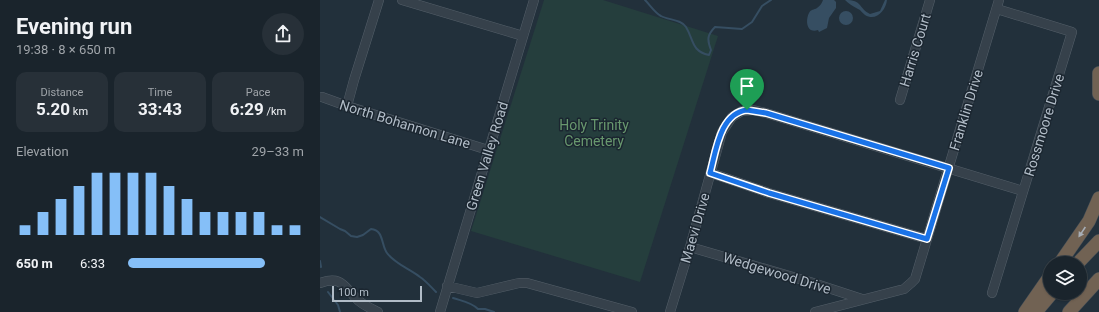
<!DOCTYPE html>
<html lang="en">
<head>
<meta charset="utf-8">
<style>
  body { margin:0; font-family:Roboto,sans-serif; background:#273038; color:#f1f3f6; height:100vh; display:flex; flex-direction:column; font-size:15px; white-space:nowrap }
  * { box-sizing:border-box; margin:0 }
  p { font-size:13px; color:#9fa4a9 }
  .icon { flex:none; width:22px; height:22px; fill:none; stroke:currentColor; stroke-width:2; stroke-linecap:round; stroke-linejoin:round }
  .map { position:relative; flex:1; overflow:hidden }
  .panel { display:flex; flex-direction:column; background:#1a242c; width:320px }
  .panel>* { flex:none }
  .tools { position:absolute; left:723px; top:256px; display:grid; gap:8px }
  .tools a { display:grid; place-items:center; width:44px; height:44px; border-radius:50%; background:#1a242c; box-shadow:0 1px 3px #0004,0 0 0 1px #384148; font-size:20px }
  .scale { position:absolute; left:12px; bottom:10px; width:90px; box-sizing:border-box; padding-left:4px; border:2px solid #b1bcc7; border-top:0; font-size:11px; line-height:14px; white-space:nowrap; color:#b1bcc7; -webkit-text-stroke:3px #1b2630; paint-order:stroke }
  .pin { position:absolute; display:grid; place-items:center; width:34px; height:34px; color:#fff; margin:-41px -17px; border-radius:50% 50% 50% 0; rotate:-45deg; box-shadow:0 0 4px #0007 }
  .pin .icon { rotate:45deg }
  .round { display:grid; place-items:center; flex:none; width:42px; height:42px; border-radius:21px; background:#273038 }
  .summary { display:flex; align-items:center; justify-content:space-between; height:68px; padding:0 16px }
  h1 { font-size:22px; font-weight:700; line-height:30px }
  .figures { display:grid; grid-template-columns:repeat(3,1fr); gap:6px; height:68px; padding:4px 16px }
  .figures div { display:grid; align-content:center; border-radius:10px; background:#273038; text-align:center }
  .figures b { font-size:17px; font-weight:700 }
  .figures small { font-size:11px; font-weight:400 }
  .figures p { font-size:11px }
  .chart { height:112px; padding:8px 16px }
  .chart p { display:flex; justify-content:space-between }
  .chart svg { width:100%; height:72px; margin-top:4px; stroke:#85bff8; stroke-width:6 }
  ul { padding:0 16px; list-style:none; font-size:13px }
  li { display:grid; grid-template-columns:64px 48px 1fr; align-items:center; height:30px }
  li i { height:10px; border-radius:5px; background:#85bff8 }
  main { display:flex; flex:1; min-height:0 }
  .map>svg:first-child { display:block }
  .green { fill:#253e3d }
  .water { fill:#364e62 }
  .lines { fill:none; stroke-linecap:round; stroke-linejoin:round }
  .stream { stroke:#364e62; stroke-width:2 }
  .minor-casing { stroke:#545f69; stroke-width:10 }
  .highway-casing { stroke:#414c56; stroke-width:14 }
  .minor { stroke:#36414b; stroke-width:9 }
  .highway { stroke:#716253; stroke-width:13 }
  .oneway { fill:#a7aeb6 }
  .route-casing { stroke:#fff; stroke-width:8 }
  .route { stroke:#1a73e8; stroke-width:5 }
  .labels { text-anchor:middle; stroke-width:3; stroke-linejoin:round; paint-order:stroke }
  .street-label { font-size:14px; fill:#b1bcc7; stroke:#1b2630 }
  .park-label { font-size:14px; fill:#68986e; stroke:#1b2630 }
</style>
</head>
<body>
<main>
<section class="panel">
<div class="summary"><div><h1>Evening run</h1><p>19:38 · 8 × 650 m</p></div><a class="round"><svg class="icon" aria-label="share" viewBox="0 0 24 24"><path d="M12 15V3M7 8l5-5 5 5M5 13v7h14v-7"/></svg></a></div>
<div class="figures">
<div><p>Distance</p><b>5.20<small> km</small></b></div>
<div><p>Time</p><b>33:43</b></div>
<div><p>Pace</p><b>6:29<small> /km</small></b></div>
</div>
<div class="chart"><p><span>Elevation</span>29–33 m</p>
<svg viewBox="0 0 160 44" preserveAspectRatio="none"><path d="M5 44V38M15 44V30M25 44V22M35 44V14M45 44V6M55 44V6M65 44V6M75 44V6M85 44V14M95 44V22M105 44V30M115 44V30M125 44V30M135 44V30M145 44V38M155 44V38"/></svg>
</div>
<ul>
<li><b>650 m</b>6:33<i style="width:78%"></i></li>
</ul>
</section>
<div class="map">
<svg width="779" height="312" viewBox="0 0 779 312">
  <rect width="100%" height="100%" fill="#22303b"/>
  <!-- green -->
  <path class="green" d="M 224,0 L 283,0 L 398,36 L 320,282 L 151,231 Z"/>
  <!-- water -->
  <path class="water" d="M 503,0 L 514,0 L 516,2 L 516,8 L 509,18 L 507,28 L 499,32 L 498,30 C 487,34 485,21 489,13 C 491,9 494,10 497,8 C 500,6 502,3 503,0 Z
    M 525,0 C 543,0 538,8 550,14 L 560,11 L 565,0 L 567,0 C 566,10 556,22 545,15 C 542,13 541,10 538,9 C 533,6 529,4 525,0 Z
    M519 18a7 7 0 1 1 14 0a7 7 0 1 1-14 0Z"/>
  <g class="lines">
    <!-- stream -->
    <path class="stream" d="M 325,0 C 330,5 335,13 341,16 C 348,20 361,19 366,27 C 374,40 371,51 389,55 L 391,50 C 387,40 387,35 395,27 L 422,29 L 432,22 L 442,6 L 451,0
      M 0,217 L 20,229 L 25,231 L 31,236 L 37,237 L 43,235 L 51,229 C 64,230 61,245 67,253 C 75,264 90,269 100,277 C 106,281 111,287 116,292
      M 0,261 L 1,267
      M 8,292 L 18,305 L 20,312
      M 133,298 C 142,301 151,302 158,309 L 165,309 L 174,312"/>
    <!-- minor casing -->
    <g class="minor-casing">
      <path id="minor" d="M 82,0 L 203,36
        M 2,97 L 27,106 L 168,150
        M 580,100 L 610,0
        M 27,106 L 34,80 L 59,0
        M 391,173 L 449,193 L 607,239
        M 370,247 L 490,282 L 542,299
        M 0,283 C 23,275 24,288 39,301 C 45,306 52,309 58,312
        M 127,286 L 157,293 L 199,283 L 207,283 L 312,312
        M 672,293 L 752,32 L 677,9
        M 120,312 L 214,0
        M 350,312 L 370,247 L 402,132 L 412,117 L 422,111 L 433,110 L 446,113 L 703,191
        M 495,312 L 584,289 L 591,283 L 595,279 L 679,0"/>
    </g>
    <!-- highway casing -->
    <g class="highway-casing">
      <path id="highway" d="M 779,73 L 779,94
        M 740,263 L 769,221 L 779,198
        M 758,263 L 779,241
        M 705,312 L 730,276
        M 716,312 L 732,293
        M 749,312 L 779,279"/>
    </g>
    <!-- minor -->
    <use href="#minor" class="minor"/>
    <!-- highway -->
    <use href="#highway" class="highway"/>
  </g>
  <!-- one-way arrows -->
  <defs><path id="oneway-solid" d="M-6-.8H1V-3.2L6.5 0L1 3.2V.8H-6Z"/></defs>
  <use class="oneway" href="#oneway-solid" transform="translate(762 232) rotate(124)"/>
  <g class="lines">
    <!-- route casing -->
    <g class="route-casing">
      <path id="route" d="M 427,110 L 446,113 L 629,168 L 607,239 L 449,193 L 390,173 C 396,151 400,113 427,110 Z"/>
    </g>
    <!-- route -->
    <use href="#route" class="route"/>
  </g>
  <g class="labels">
    <!-- street labels -->
    <g class="street-label">
      <text transform="translate(595 50) rotate(-73)" y="5">Harris Court</text>
      <text transform="translate(646 110) rotate(-73)" y="5">Franklin Drive</text>
      <text transform="translate(85 124) rotate(17)" y="5">North Bohannon Lane</text>
      <text transform="translate(724 125) rotate(-73)" y="5">Rossmoore Drive</text>
      <text transform="translate(167 156) rotate(-73)" y="5">Green Valley Road</text>
      <text transform="translate(375 228) rotate(-74)" y="5">Maevi Drive</text>
      <text transform="translate(457 273) rotate(17)" y="5">Wedgewood Drive</text>
    </g>
    <!-- park labels -->
    <g class="park-label">
      <text x="274" y="130">Holy Trinity<tspan x="274" dy="16">Cemetery</tspan></text>
    </g>
  </g>
</svg>
<div class="tools">
<a><svg class="icon" aria-label="layers" viewBox="0 0 24 24"><path d="M12 4l9 5-9 5-9-5zM3 14l9 5 9-5"/></svg></a>
</div>
<div class="scale">100 m</div>
<div class="pin" style="left:427px;top:110px;background:#1e9e55"><svg class="icon" aria-label="arrive" viewBox="0 0 24 24"><path d="M6 21V4h12l-3 4 3 4H6"/></svg></div>
</div>
</main>
</body>
</html>
